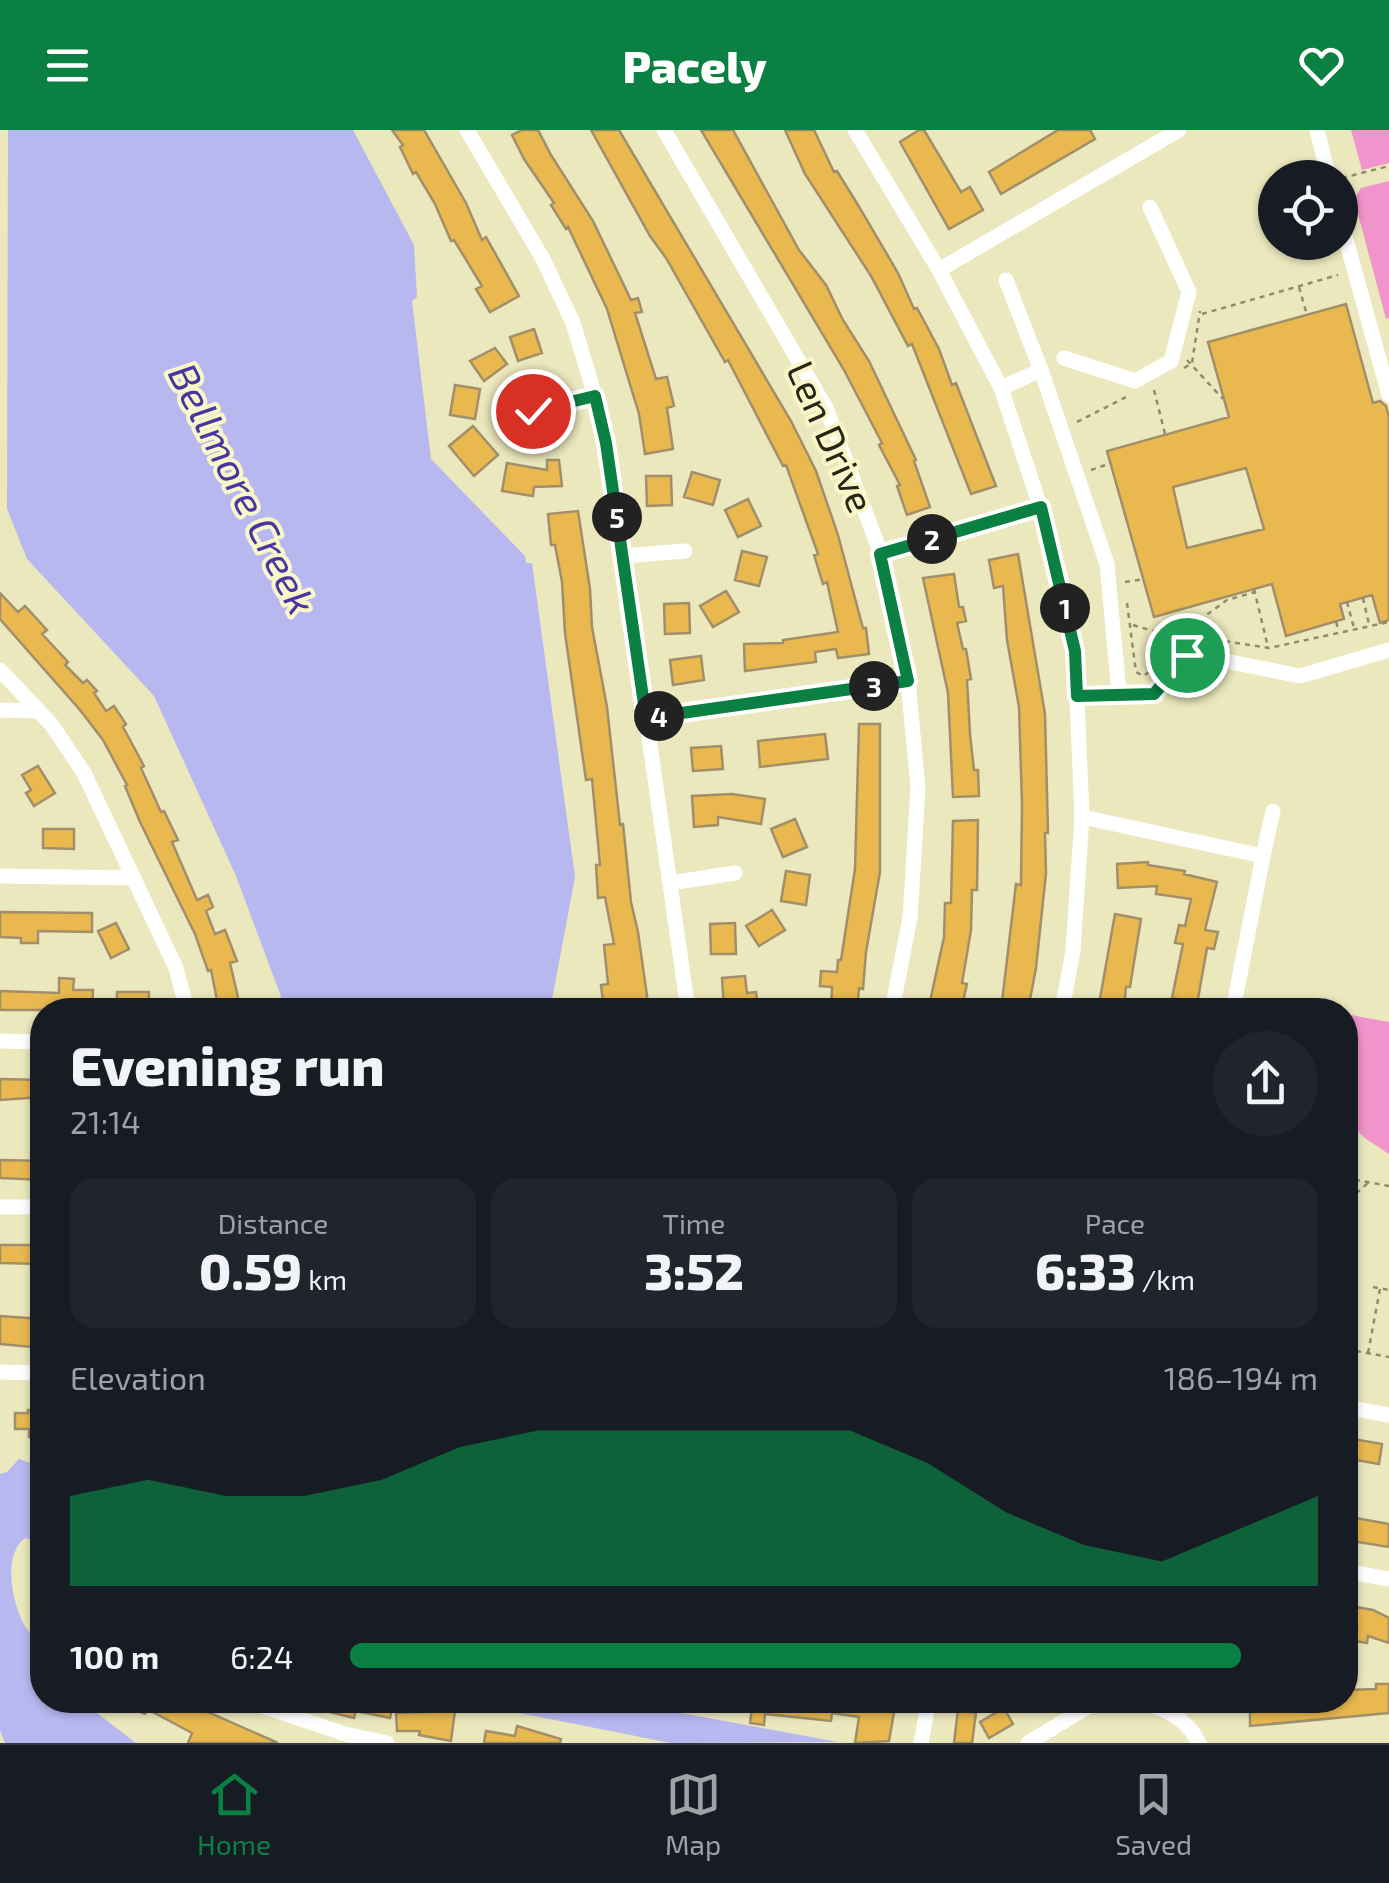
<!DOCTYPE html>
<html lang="en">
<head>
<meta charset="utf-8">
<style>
  body { margin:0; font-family:"Exo 2",sans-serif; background:#20242c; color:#f1f3f6; height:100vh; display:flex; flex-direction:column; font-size:38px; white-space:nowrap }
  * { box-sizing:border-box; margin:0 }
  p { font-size:32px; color:#9ea1a6 }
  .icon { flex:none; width:55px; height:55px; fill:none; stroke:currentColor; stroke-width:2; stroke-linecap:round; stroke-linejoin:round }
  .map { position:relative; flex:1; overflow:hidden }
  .drawer { position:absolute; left:30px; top:868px; width:1328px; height:715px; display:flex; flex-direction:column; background:#171b24; border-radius:40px; box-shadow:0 2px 8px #0004 }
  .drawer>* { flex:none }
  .buttons { position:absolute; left:1258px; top:30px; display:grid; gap:20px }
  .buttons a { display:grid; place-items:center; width:100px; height:100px; border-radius:50%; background:#171b24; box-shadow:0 2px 8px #0004; font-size:50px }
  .pin { position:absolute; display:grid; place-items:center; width:85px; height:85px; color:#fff; margin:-42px; border:5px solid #fff; border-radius:50%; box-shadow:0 2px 10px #0007 }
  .km { position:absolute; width:50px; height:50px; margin:-25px; border-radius:50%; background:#222; color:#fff; font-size:28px; line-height:50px; text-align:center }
  .round { display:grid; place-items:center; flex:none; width:105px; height:105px; border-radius:52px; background:#20242c }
  .overview { display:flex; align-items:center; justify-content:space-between; height:170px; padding:0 40px }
  h1 { font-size:55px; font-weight:800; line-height:75px }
  .metrics { display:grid; grid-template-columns:repeat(3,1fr); gap:15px; height:170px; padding:10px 40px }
  .metrics div { display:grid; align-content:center; border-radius:25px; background:#20242c; text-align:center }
  .metrics b { font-size:50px; font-weight:800 }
  .metrics small { font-size:28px; font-weight:400 }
  .metrics p { font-size:28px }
  .chart { height:280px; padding:20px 40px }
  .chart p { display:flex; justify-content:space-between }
  .chart svg { width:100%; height:180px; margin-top:10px; fill:#0b8043; opacity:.7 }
  ul { padding:0 40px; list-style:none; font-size:32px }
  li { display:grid; grid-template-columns:160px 120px 1fr; align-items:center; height:75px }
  li i { height:25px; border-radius:12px; background:#0b8043 }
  header { display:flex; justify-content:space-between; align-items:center; height:130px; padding:0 40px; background:#0b8043; color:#fff; font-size:45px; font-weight:800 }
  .tab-bar { display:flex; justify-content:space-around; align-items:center; height:140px; border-top:2px solid #363941; background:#171b24; font-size:28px; color:#9ea1a6 }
  .tab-bar a { display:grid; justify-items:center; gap:5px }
  .tab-bar .selected { color:#0b8043 }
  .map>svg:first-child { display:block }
  .green { fill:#f194cb }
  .water { fill:#b8b8f1 }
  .building { fill:#e9b94f; stroke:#a28f6a; stroke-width:2.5; fill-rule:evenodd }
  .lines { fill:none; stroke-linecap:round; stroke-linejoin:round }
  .path { stroke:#8f8c6e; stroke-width:2.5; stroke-dasharray:5 5; stroke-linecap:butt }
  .minor { stroke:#fff; stroke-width:15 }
  .route-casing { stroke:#fff; stroke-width:20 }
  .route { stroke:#0b8043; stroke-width:12 }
  .labels { text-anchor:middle; stroke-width:8; stroke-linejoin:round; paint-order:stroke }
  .street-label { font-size:38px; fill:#272515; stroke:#f9f6ca }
  .water-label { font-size:40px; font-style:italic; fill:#4736a0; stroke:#f9f6ca }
</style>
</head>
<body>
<header><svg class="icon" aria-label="menu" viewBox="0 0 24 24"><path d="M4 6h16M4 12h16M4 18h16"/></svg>Pacely<svg class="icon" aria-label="heart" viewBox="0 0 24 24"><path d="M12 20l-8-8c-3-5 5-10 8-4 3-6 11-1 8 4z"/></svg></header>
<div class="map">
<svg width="1389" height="1613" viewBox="0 0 1389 1613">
  <rect width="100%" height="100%" fill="#ebe8bd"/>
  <!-- green -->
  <path class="green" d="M 1351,0 L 1389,0 L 1389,33 L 1362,40 Z
    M 1389,51 L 1389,188 L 1386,189 L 1354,69 L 1361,58 Z
    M 1345,884 L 1389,892 L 1389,1024 L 1366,1009 L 1345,989 Z"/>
  <!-- water -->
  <path class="water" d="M 8,0 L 353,0 L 414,115 L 417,167 L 412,171 L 431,329 L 525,426 L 526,433 L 532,433 L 575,747 L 550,880 L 286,880 L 236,746 L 154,566 L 27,429 L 7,379 Z
    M 19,1329 L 42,1337 L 42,1413 L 25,1408 C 2,1425 12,1474 25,1496 C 30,1505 40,1513 42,1522 C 46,1536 42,1555 42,1570 L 80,1570 L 136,1613 L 5,1613 L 0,1600 L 0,1344 L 7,1342 Z
    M 453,1570 L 610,1570 L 838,1612 L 671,1613 Z"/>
  <!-- building -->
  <path class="building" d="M 392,0 L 424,0 L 466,73 L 482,110 L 486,107 L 519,166 L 490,182 L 476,159 L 482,156 L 454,110 L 451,111 L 435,74 L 416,42 L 413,44 L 400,17 L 403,15 Z
    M 522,0 L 538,0 L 551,25 L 593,91 L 631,170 L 638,168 L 642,182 L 635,183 L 656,249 L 667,247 L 674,276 L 667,278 L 673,319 L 645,324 L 639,284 L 607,179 L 568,97 L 566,99 L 551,75 L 554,73 L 524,29 L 512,5 Z
    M 591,0 L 619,0 L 791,291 L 816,341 L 838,405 L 863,498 L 866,498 L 869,524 L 838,528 L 836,519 L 815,522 L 816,532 L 745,541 L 744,514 L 783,513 L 783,510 L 838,502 L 827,452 L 823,454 L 814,425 L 818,424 L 786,335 L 783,336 L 728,230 L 725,232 L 666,128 L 650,106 Z
    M 701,0 L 733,0 L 799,120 L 826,155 L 843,190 L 869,231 L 916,330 L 914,331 L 930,377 L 907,385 L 897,356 L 900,355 L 879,315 L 882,313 L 844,240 Z
    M 785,0 L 814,0 L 834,42 L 837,41 L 858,75 L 898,143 L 914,179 L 917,178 L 939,219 L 952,255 L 956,253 L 996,356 L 971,364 L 912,214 L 908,216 L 871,146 L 805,44 Z
    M 919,0 L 924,0 L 961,62 L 970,57 L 983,80 L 949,99 L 900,12 Z
    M 1058,0 L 1090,0 L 1095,9 L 1001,64 L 989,42 Z
    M 1346,174 L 1373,273 L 1380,271 L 1386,276 L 1389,287 L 1389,490 L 1380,493 L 1372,465 L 1340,474 L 1344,489 L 1286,506 L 1272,454 L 1154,487 L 1107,321 L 1229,287 L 1208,212 ZM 1246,338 L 1264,399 L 1187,418 L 1173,357 Z
    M 534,199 L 542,223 L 518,231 L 510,207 Z
    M 495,218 L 507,234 L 484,251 L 470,231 Z
    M 455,255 L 480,259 L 475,289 L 450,285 Z
    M 473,296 L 498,325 L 474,346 L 449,316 Z
    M 547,330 L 559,330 L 562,356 L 534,357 L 533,366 L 502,361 L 507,333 L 547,340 Z
    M 692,342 L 720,350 L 713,375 L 684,367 Z
    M 646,346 L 671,346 L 672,375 L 647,376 Z
    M 748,369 L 761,396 L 738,407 L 725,380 Z
    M 578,381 L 590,459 L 592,497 L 607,577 L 620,695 L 623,694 L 631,772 L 638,802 L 649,880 L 604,880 L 601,855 L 608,854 L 604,815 L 614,814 L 605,767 L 598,768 L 596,735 L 600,735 L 592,649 L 586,650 L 565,503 L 562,452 L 555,415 L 551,415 L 548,384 Z
    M 742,421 L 767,427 L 759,456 L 735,450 Z
    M 1018,424 L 1045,584 L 1048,703 L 1045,703 L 1046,743 L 1036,838 L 1028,880 L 1001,880 L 1016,754 L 1021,755 L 1022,675 L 1019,577 L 1007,510 L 1003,456 L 994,458 L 989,430 Z
    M 954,444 L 959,477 L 963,477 L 966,491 L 957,493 L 963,519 L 966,519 L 971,549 L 967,550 L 970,604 L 974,640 L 978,640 L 979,666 L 953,667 L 948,563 L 923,448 Z
    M 726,461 L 739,482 L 713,497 L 700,476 Z
    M 0,463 L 18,482 L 25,476 L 47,500 L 42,504 L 68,532 L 65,535 L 83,553 L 87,550 L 97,561 L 94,563 L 106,581 L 114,576 L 126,594 L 123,597 L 144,636 L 141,638 L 161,682 L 164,681 L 178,710 L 172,712 L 197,770 L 208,765 L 213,777 L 206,781 L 215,804 L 225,800 L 237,831 L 230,833 L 240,876 L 219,880 L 211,840 L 208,841 L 195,804 L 140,692 L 125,656 L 127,655 L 103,610 L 80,580 L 0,489 Z
    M 689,473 L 690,503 L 665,504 L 664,474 Z
    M 701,526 L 704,550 L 673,555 L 670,530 Z
    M 859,594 L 880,594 L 880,742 L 866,822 L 863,859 L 859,858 L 857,880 L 831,880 L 832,857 L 820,856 L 821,841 L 837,842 L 838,830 L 841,830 L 855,739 Z
    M 825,604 L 828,629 L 760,637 L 758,611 Z
    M 721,616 L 723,639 L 693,641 L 691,618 Z
    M 38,636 L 55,663 L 34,676 L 26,663 L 31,660 L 22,645 Z
    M 732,664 L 765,669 L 761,694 L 718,687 L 718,695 L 694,697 L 692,666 Z
    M 795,689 L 807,717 L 783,727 L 771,699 Z
    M 978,690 L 977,760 L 972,760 L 971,800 L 962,853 L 967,854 L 961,880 L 929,876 L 944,807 L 945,773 L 951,773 L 953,691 Z
    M 43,699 L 74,699 L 74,719 L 43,718 Z
    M 1148,732 L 1148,735 L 1185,741 L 1184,744 L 1217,752 L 1205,800 L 1218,802 L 1214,819 L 1207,818 L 1196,880 L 1173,880 L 1178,869 L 1172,868 L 1183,814 L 1175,813 L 1179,795 L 1185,796 L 1191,769 L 1156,764 L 1157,756 L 1118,758 L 1117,734 Z
    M 786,741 L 810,745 L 806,775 L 781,771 Z
    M 772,780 L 785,800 L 759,816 L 746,796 Z
    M 0,782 L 92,783 L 92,802 L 38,801 L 38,813 L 21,813 L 21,808 L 0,807 Z
    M 1115,784 L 1141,789 L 1130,857 L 1126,857 L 1124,880 L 1098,880 Z
    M 116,793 L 129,819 L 111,828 L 98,801 Z
    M 735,793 L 736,824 L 711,824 L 710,794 Z
    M 745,846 L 747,863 L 756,862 L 758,875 L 724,878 L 722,848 Z
    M 59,848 L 74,849 L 73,860 L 93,860 L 92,880 L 0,880 L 0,861 L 59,863 Z
    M 117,862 L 149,862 L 149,880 L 117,880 Z
    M 0,949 L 42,950 L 42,967 L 0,970 Z
    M 0,1030 L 42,1031 L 42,1050 L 0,1048 Z
    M 0,1115 L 42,1115 L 42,1134 L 0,1133 Z
    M 0,1186 L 42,1189 L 42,1218 L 0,1214 Z
    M 28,1280 L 42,1280 L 42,1308 L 29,1307 L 29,1299 L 15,1299 L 15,1283 L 28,1283 Z
    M 1353,1309 L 1382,1314 L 1379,1334 L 1350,1329 Z
    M 1345,1386 L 1389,1394 L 1389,1417 L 1345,1410 Z
    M 1345,1475 L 1373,1480 L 1389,1488 L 1389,1513 L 1368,1506 L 1367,1513 L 1355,1511 L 1357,1501 L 1345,1499 Z
    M 1376,1554 L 1389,1554 L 1389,1583 L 1250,1596 L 1250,1571 L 1345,1570 L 1345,1560 L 1376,1559 Z
    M 109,1570 L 181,1570 L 278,1613 L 188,1613 L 192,1603 L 147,1579 L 145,1584 Z
    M 302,1570 L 394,1570 L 390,1588 L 356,1581 L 354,1588 L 301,1575 Z
    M 753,1570 L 889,1570 L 896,1571 L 889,1611 L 855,1613 L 859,1587 L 832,1583 L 831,1591 L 765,1584 L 764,1595 L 750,1593 Z
    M 1004,1578 L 1013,1594 L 989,1608 L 980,1592 Z
    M 426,1579 L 455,1581 L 451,1611 L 419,1605 L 420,1601 L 397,1601 L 396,1583 L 425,1582 Z
    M 958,1580 L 976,1583 L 972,1613 L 954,1613 Z
    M 517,1596 L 561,1609 L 560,1613 L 484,1613 L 486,1601 L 515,1606 Z"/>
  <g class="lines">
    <!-- path -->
    <path class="path" d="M 1342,48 L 1389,36
      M 1299,157 L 1307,185
      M 1202,184 L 1338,145
      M 1187,230 L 1223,269
      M 1184,238 L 1192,233 L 1200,181
      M 1154,260 L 1165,304
      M 1077,292 L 1128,266
      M 1091,340 L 1111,333
      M 1125,452 L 1144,449
      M 1254,459 L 1268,517
      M 1363,468 L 1369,494
      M 1347,472 L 1354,498
      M 1127,473 L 1136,542 L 1143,546 L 1155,538 L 1180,504 L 1269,518 L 1389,492
      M 1336,492 L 1339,501
      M 1133,495 L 1173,507
      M 1183,502 L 1227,470 L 1255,462
      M 1345,1048 L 1389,1056
      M 1345,1079 L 1347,1071 L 1368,1053
      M 1345,1144 L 1348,1145
      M 1373,1157 L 1389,1160
      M 1356,1221 L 1389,1227
      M 1368,1223 L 1380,1159"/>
    <!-- minor -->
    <path class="minor" d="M 467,0 L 543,129 L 573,193 L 595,266 L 623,426 L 688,880
      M 664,0 L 826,278 L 881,424 L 908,551 L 918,658 L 910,788 L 892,880
      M 855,0 L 939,140 L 1001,258 L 1043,385 L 1075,521 L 1082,687 L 1073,821 L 1062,880
      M 1317,0 L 1329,48
      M 1340,88 L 1389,265
      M 939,140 L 1179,0
      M 1006,150 L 1041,240 L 1107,434 L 1119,563
      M 1064,228 L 1135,251 L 1171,231 L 1189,162 L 1150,77
      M 1001,258 L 1041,240
      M 533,281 L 595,266
      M 881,424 L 1041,377
      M 623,426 L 685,421
      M 0,540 L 51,594 L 84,643 L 176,838 L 187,880
      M 1077,566 L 1154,564 L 1191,524 L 1300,546 L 1389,520
      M 0,580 L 37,581
      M 646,588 L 908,551
      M 1082,687 L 1263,726 L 1233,880
      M 1263,726 L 1273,681
      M 0,746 L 134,748
      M 670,753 L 735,743
      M 0,911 L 42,912
      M 0,1077 L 42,1077
      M 0,1242 L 42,1243
      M 1345,1277 L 1389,1285
      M 1345,1441 L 1389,1449
      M 245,1570 L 345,1604 L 387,1613
      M 1132,1570 C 1161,1577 1185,1585 1199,1613
      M 921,1613 L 929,1570
      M 1028,1613 L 1099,1570"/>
  </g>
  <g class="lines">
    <!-- route casing -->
    <g class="route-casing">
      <path id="route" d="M 533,281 L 595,266 L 606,313 L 646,588 L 908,551 L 880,424 L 1041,377 L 1075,521 L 1077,566 L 1154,564 L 1187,525"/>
    </g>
    <!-- route -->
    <use href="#route" class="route"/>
  </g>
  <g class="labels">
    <!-- street labels -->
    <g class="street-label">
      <text transform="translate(830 307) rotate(66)" y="13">Len Drive</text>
    </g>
    <!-- water labels -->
    <g class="water-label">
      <text transform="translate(242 359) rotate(63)" y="14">Bellmore Creek</text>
    </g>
  </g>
</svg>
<div class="buttons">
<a><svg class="icon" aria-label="locate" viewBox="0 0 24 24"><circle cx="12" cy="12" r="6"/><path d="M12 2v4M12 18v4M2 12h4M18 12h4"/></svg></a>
</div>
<div class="pin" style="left:1187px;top:525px;background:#1e9e55"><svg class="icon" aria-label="arrive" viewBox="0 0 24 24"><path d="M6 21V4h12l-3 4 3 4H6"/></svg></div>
<div class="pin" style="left:533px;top:281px;background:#d93025"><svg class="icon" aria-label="check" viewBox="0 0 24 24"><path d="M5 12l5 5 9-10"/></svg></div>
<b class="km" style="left:1065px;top:478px">1</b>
<b class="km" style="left:932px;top:409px">2</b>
<b class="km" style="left:874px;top:556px">3</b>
<b class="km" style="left:659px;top:586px">4</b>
<b class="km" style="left:617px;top:387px">5</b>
<section class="drawer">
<div class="overview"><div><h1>Evening run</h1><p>21:14</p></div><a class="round"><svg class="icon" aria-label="share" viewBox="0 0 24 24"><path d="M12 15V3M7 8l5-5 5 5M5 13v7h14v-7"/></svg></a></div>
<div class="metrics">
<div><p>Distance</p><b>0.59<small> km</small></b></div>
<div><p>Time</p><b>3:52</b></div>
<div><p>Pace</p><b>6:33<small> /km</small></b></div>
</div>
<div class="chart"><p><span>Elevation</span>186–194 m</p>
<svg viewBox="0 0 160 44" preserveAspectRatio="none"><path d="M0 44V22L10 18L20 22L30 22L40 18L50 10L60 6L70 6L80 6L90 6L100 6L110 14L120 26L130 34L140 38L150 30L160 22V44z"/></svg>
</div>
<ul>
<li><b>100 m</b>6:24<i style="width:92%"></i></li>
</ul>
</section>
</div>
<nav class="tab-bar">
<a class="selected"><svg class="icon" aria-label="home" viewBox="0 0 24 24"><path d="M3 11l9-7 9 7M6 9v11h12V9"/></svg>Home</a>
<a><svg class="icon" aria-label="map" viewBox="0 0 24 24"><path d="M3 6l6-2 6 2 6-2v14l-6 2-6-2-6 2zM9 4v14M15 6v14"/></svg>Map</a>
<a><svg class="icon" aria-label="saved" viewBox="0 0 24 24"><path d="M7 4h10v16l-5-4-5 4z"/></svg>Saved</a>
</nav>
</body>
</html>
